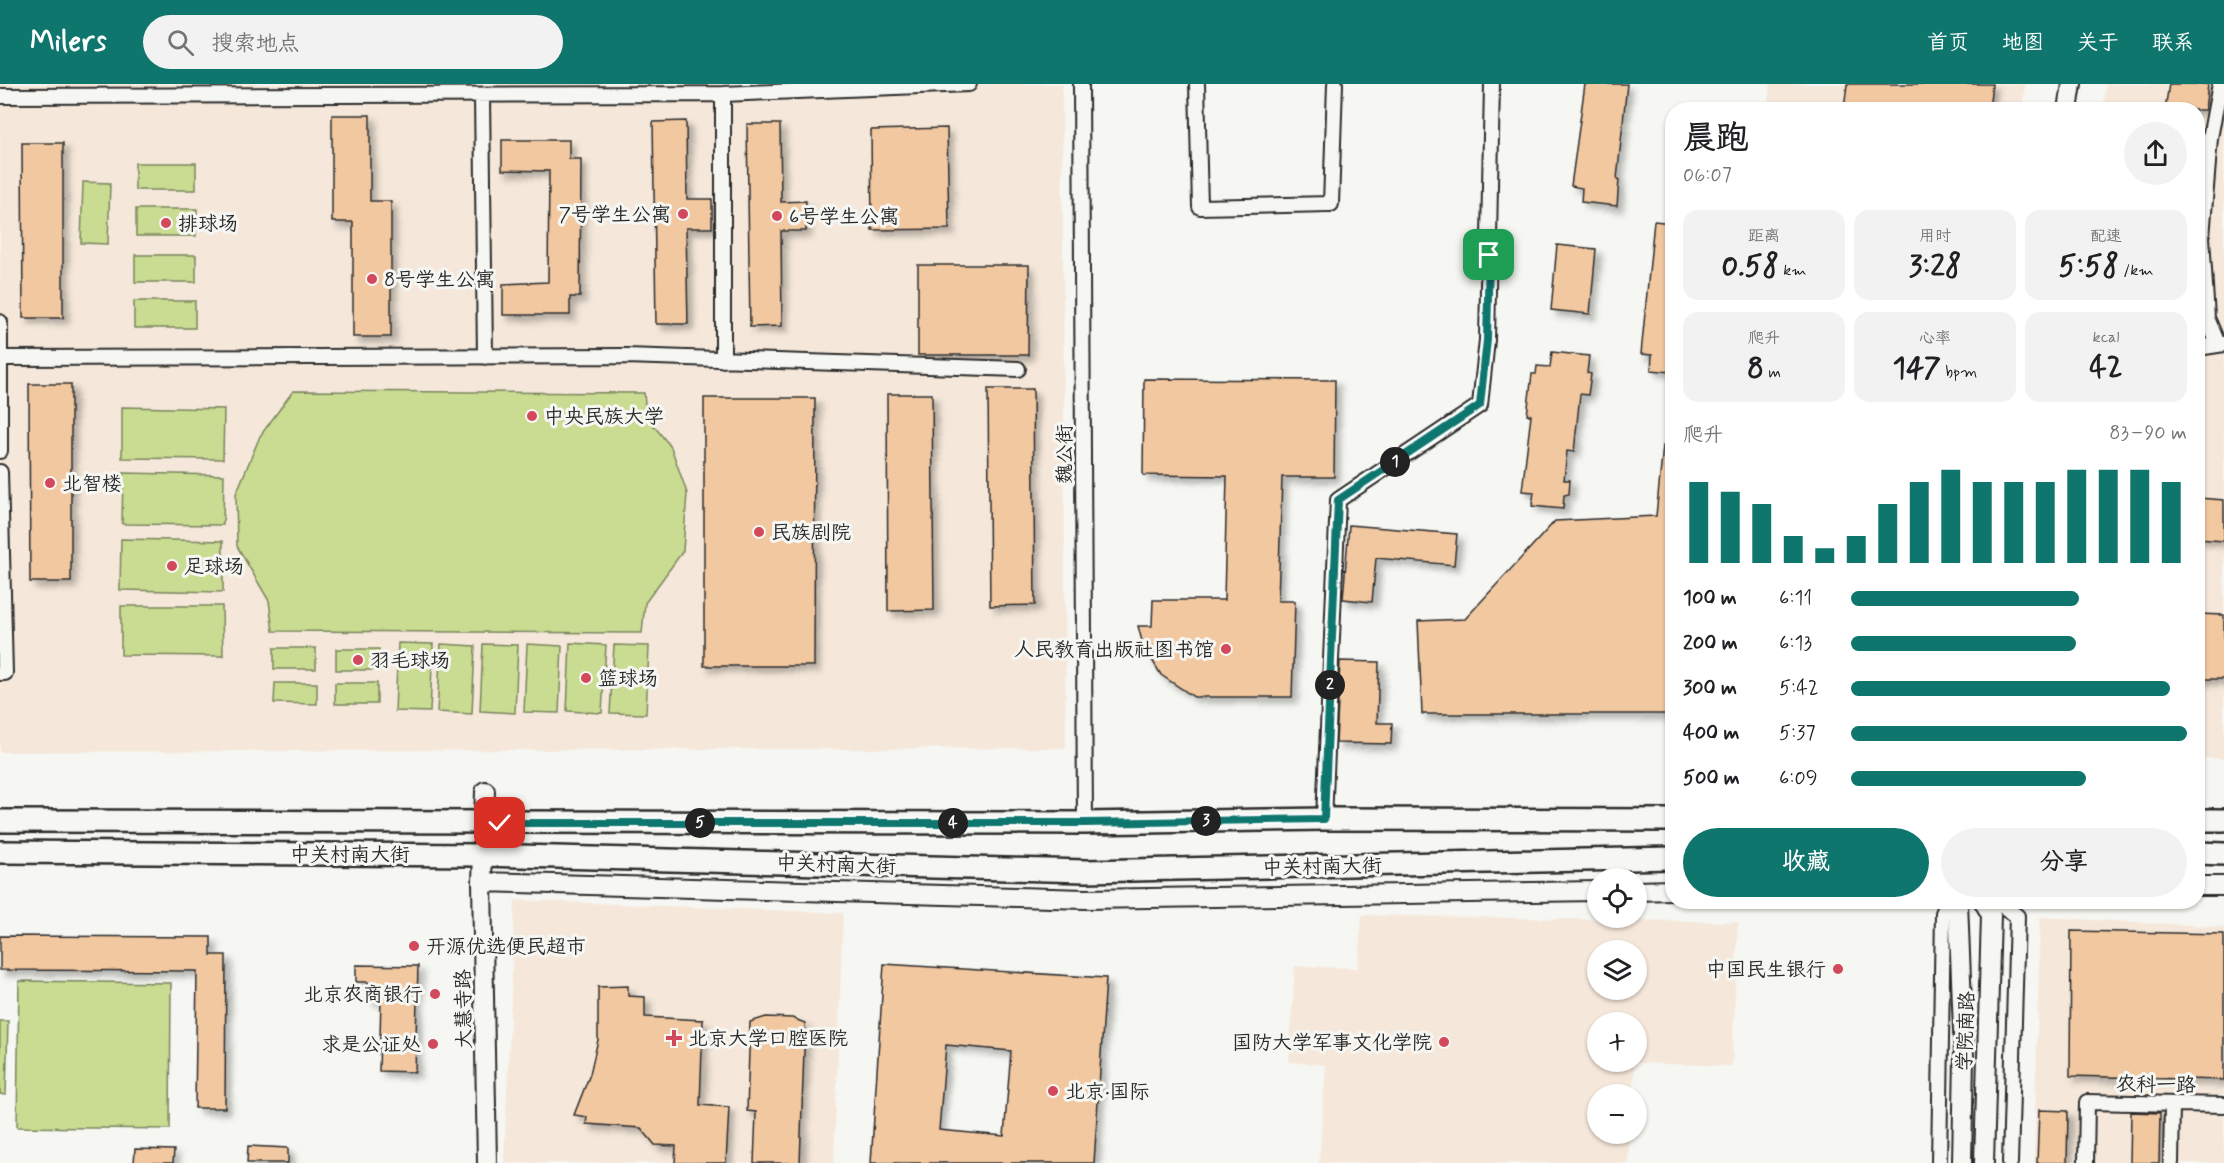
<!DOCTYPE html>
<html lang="zh">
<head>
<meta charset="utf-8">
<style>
  body { margin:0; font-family:Mynerve,"LXGW WenKai TC",sans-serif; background:#f2f2f2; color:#202124; height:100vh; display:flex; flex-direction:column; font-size:22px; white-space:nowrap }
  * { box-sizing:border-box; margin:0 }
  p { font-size:20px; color:#757577 }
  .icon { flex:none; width:33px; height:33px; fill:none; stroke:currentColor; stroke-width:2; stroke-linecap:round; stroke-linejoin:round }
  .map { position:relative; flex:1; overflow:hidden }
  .panel { position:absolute; left:1665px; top:18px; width:540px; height:807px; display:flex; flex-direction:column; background:#fff; border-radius:24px; box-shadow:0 2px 4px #0004 }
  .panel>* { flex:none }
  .buttons { position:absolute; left:1587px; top:784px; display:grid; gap:12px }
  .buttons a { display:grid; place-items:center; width:60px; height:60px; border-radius:50%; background:#fff; box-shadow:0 2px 4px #0004; font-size:30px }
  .pin { position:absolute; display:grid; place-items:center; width:51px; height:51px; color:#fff; margin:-26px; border-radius:12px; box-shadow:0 3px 9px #0006 }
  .km { position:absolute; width:30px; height:30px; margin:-15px; border-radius:50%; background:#222; color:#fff; font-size:16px; line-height:30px; text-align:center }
  .round { display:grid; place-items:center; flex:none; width:63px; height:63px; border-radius:32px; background:#f2f2f2 }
  .summary { display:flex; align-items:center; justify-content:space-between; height:102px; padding:0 18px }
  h1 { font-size:33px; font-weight:700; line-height:45px }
  .stats { display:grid; grid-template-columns:repeat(3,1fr); gap:9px; height:102px; padding:6px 18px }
  .stats div { display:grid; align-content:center; border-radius:15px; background:#f2f2f2; text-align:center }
  .stats b { font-size:30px; font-weight:700 }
  .stats small { font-size:16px; font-weight:400 }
  .stats p { font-size:16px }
  .chart { height:168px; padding:12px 18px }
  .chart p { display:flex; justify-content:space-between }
  .chart svg { width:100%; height:108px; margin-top:6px; stroke:#0f766e; stroke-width:6 }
  .button { display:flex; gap:12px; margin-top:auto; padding:12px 18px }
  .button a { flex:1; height:69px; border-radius:36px; background:#0f766e; color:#fff; font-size:24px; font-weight:700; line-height:69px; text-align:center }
  .button a+a { background:#f2f2f2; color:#202124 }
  ul { padding:0 18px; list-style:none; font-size:20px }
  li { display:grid; grid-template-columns:96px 72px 1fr; align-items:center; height:45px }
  li i { height:15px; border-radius:8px; background:#0f766e }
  header { display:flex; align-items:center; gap:36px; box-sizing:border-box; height:84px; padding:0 30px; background:#0f766e; color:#fff }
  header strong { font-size:28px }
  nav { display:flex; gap:33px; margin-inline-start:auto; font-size:21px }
  .search { width:420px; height:54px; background:#f2f2f2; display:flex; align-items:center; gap:15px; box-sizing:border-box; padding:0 21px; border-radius:33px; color:#757577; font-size:22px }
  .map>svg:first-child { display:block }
  .built { fill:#f5e8da; fill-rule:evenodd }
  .green { fill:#c9dc91; stroke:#7a845e; stroke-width:1.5 }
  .building { fill:#f2c8a1; stroke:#2b2b2b; stroke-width:1.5; fill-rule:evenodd; filter:url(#shadow) }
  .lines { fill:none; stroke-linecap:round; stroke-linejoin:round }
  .street-casing { stroke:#2b2b2b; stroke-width:18 }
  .secondary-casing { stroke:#2b2b2b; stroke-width:22 }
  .primary-casing { stroke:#2b2b2b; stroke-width:26 }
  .street { stroke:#f6f6f2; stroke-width:14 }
  .secondary { stroke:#f6f6f2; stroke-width:18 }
  .primary { stroke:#f6f6f2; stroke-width:21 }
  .route-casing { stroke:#fff; stroke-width:12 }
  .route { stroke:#0f766e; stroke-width:8 }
  .poi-dot { fill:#d1495b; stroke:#f6f6f2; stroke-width:2 }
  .labels { text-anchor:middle; stroke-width:6; stroke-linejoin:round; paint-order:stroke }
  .poi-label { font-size:20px; fill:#2b2b2b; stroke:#f6f6f2; text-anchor:start }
  .street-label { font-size:20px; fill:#2b2b2b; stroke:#f6f6f2 }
</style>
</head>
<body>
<header>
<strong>Milers</strong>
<div class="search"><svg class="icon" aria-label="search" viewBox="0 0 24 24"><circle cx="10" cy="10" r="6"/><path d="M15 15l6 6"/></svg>搜索地点</div>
<nav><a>首页</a><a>地图</a><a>关于</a><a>联系</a></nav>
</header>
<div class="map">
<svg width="2224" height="1079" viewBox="0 0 2224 1079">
  <defs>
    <filter id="shadow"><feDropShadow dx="5.5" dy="5.5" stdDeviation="3" flood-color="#0004"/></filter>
  </defs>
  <rect width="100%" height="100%" fill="#f6f6f2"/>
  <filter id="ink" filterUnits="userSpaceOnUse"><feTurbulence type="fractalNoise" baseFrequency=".0167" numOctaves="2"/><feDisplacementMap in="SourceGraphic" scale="12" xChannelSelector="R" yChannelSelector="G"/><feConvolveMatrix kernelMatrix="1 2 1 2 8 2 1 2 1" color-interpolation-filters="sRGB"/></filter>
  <g filter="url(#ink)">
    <!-- built -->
    <path class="built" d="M 0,0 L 1062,0 L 1066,664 L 0,668 Z
      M 1770,0 L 2025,0 L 2022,25 L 1767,26 Z
      M 2106,0 L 2224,0 L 2224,675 L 2198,674 L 2198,26 L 2103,26 Z
      M 515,816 L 843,829 L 834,1079 L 504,1079 Z
      M 1362,831 L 1738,838 L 1732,982 L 1635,979 L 1632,1011 L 1598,1011 L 1598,1050 L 1630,1050 L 1628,1079 L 1319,1079 L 1326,981 L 1289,978 L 1295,882 L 1358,884 ZM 1598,867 L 1636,867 L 1636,906 L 1598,906 ZM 1598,939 L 1636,939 L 1636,978 L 1598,978 Z
      M 2040,833 L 2224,843 L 2224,1079 L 2034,1079 Z"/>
    <!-- green -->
    <path class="green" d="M 135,79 L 196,79 L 196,106 L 135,106 Z
      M 83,98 L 110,99 L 108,160 L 81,159 Z
      M 136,125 L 197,125 L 196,152 L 136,152 Z
      M 135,171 L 196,171 L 196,198 L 135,198 Z
      M 134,217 L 195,217 L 195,244 L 134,244 Z
      M 293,307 L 644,309 L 646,332 L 671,363 L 687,409 L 683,467 L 645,519 L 642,549 L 273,547 L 269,517 L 237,462 L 236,410 L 260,352 Z
      M 122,323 L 224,325 L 223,375 L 122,374 Z
      M 123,389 L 224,391 L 223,441 L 122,440 Z
      M 121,455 L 223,457 L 223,508 L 120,506 Z
      M 121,522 L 222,522 L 223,572 L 121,571 Z
      M 398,559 L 433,560 L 430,628 L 395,627 Z
      M 570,559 L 606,561 L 602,629 L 567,627 Z
      M 441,560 L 475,562 L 472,630 L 437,628 Z
      M 483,560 L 518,561 L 515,629 L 480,627 Z
      M 527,560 L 562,562 L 559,629 L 524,628 Z
      M 614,561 L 649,562 L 646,630 L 610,629 Z
      M 274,564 L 316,564 L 316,585 L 274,585 Z
      M 336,565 L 379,565 L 379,586 L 336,586 Z
      M 275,599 L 317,599 L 317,620 L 274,619 Z
      M 335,599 L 377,599 L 377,620 L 335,620 Z
      M 19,897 L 171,899 L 170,1045 L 17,1043 Z
      M 0,937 L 8,937 L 6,1011 L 0,1010 Z"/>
    <!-- building -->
    <path class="building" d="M 1585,0 L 1627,0 L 1617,95 L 1619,96 L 1617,122 L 1581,118 L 1582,104 L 1571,102 Z
      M 1847,0 L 1992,0 L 1989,26 L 1844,26 Z
      M 2169,0 L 2208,0 L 2205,26 L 2165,26 Z
      M 332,31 L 370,31 L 370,117 L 391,117 L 391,253 L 353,253 L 353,138 L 332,138 Z
      M 686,37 L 687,115 L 712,115 L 712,144 L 686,144 L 688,240 L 656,240 L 653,38 Z
      M 747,40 L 780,40 L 781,118 L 806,117 L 806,147 L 781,147 L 782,242 L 750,243 Z
      M 947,44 L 949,145 L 872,146 L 871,46 Z
      M 502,56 L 569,56 L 569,75 L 581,75 L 580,213 L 570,213 L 570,231 L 503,231 L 503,200 L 548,198 L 549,87 L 502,86 Z
      M 22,59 L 63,59 L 63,234 L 23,234 Z
      M 1654,137 L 1672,139 L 1672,288 L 1651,286 L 1652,271 L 1641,270 Z
      M 1557,161 L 1596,165 L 1590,230 L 1551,226 Z
      M 918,181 L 1029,181 L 1028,271 L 918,271 Z
      M 1552,268 L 1589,272 L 1587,289 L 1591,290 L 1588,311 L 1580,310 L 1574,368 L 1567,367 L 1564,396 L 1570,396 L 1569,410 L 1564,411 L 1563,425 L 1532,422 L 1534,408 L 1522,407 L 1531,331 L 1527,331 L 1532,290 L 1536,290 L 1537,282 L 1550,283 Z
      M 1144,295 L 1335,296 L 1334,393 L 1282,393 L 1278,517 L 1295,517 L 1292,613 L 1194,613 L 1161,591 L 1143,561 L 1138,542 L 1152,542 L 1153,516 L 1224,516 L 1227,392 L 1143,391 Z
      M 29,300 L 71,300 L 71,498 L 30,498 Z
      M 988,305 L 1033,305 L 1035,521 L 990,522 Z
      M 887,310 L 932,310 L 934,526 L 888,527 Z
      M 704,314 L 815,314 L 814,582 L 704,582 Z
      M 1663,362 L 1672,362 L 1672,630 L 1422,630 L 1418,537 L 1465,535 L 1555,437 L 1656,432 Z
      M 2198,414 L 2224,416 L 2224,457 L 2198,455 Z
      M 1349,441 L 1457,450 L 1454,481 L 1376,474 L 1372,518 L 1343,515 Z
      M 2198,530 L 2224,531 L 2224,595 L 2198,595 Z
      M 1340,577 L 1379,578 L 1377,639 L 1392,639 L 1391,660 L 1336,659 Z
      M 2071,847 L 2224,850 L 2224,996 L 2070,992 Z
      M 0,852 L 211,853 L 211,871 L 226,871 L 225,1024 L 195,1024 L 197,887 L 0,886 Z
      M 884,880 L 1106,894 L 1094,1079 L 871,1079 ZM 946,961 L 1011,967 L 1004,1052 L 939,1046 Z
      M 356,881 L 418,882 L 415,988 L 379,987 L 381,916 L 368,915 L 368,898 L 356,898 Z
      M 628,902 L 628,912 L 645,913 L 645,933 L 703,936 L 700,1021 L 729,1023 L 726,1079 L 675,1079 L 676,1062 L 655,1061 L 641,1044 L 586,1040 L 587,1033 L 574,1031 L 590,990 L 598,956 L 598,903 Z
      M 766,933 L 792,934 L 805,939 L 800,1079 L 754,1079 L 756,1028 L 747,1027 L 750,938 Z
      M 2039,1026 L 2068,1027 L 2067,1079 L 2037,1079 Z
      M 2131,1028 L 2160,1029 L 2159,1079 L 2130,1079 Z
      M 248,1062 L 288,1064 L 288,1079 L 247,1079 Z
      M 135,1065 L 174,1066 L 173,1079 L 134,1079 Z"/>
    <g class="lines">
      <!-- street casing -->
      <g class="street-casing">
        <path id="street" d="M 1081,0 L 1085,739
          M 1197,0 L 1200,123 L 1331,120 L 1335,0
          M 482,11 L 485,273
          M 0,12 L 723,10 L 969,0
          M 0,238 L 0,367
          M 2218,260 L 2207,234 L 2202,153 L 2210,54 L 2220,0
          M 2198,264 L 2224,260
          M 0,274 L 626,272 L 1018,285
          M 723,276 L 723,10
          M 0,388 L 5,589 L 0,589
          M 1324,735 L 1338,416 L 1480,321 L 1487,256 L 1492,0
          M 1997,818 L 2017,832 L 2010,1079
          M 1939,1079 L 1943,829 L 1948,818
          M 2086,1079 L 2087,1018 L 2224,1021
          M 2171,1079 L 2172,1020"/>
      </g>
      <!-- secondary casing -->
      <g class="secondary-casing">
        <path id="secondary" d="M 2068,26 L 2072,0
          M 485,707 L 482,798 L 487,1079
          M 482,798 L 1085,815 L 1598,807
          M 2198,802 L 2224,802
          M 1636,807 L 1672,806
          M 1958,818 L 1964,972 L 1962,1079
          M 1984,1079 L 1991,831 L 1984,818"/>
      </g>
      <!-- primary casing -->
      <g class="primary-casing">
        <path id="primary" d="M 2198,736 L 2224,736
          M 0,737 L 1085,739 L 1324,735 L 1672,736
          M 0,768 L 483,771 L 1086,787 L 1672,774
          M 2198,769 L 2224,770"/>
      </g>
      <!-- street -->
      <use href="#street" class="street"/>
      <!-- secondary -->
      <use href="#secondary" class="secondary"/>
      <!-- primary -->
      <use href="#primary" class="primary"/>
    </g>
  </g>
  <g class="lines" filter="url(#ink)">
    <!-- route casing -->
    <g class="route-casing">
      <path id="route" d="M 500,739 L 1085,739 L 1324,735 L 1338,416 L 1480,321 L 1487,256 L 1489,171"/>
    </g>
    <!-- route -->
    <use href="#route" class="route"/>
  </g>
  <!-- markers -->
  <g class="poi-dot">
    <circle cx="683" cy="130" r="6"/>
    <circle cx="777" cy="132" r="6"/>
    <circle cx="166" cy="139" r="6"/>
    <circle cx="372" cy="195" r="6"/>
    <circle cx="532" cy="332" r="6"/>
    <circle cx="50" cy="399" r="6"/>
    <circle cx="759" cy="448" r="6"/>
    <circle cx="172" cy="482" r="6"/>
    <circle cx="1226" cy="565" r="6"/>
    <circle cx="358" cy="576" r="6"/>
    <circle cx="586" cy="594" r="6"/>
    <circle cx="414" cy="862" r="6"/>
    <circle cx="1838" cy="885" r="6"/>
    <circle cx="435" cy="910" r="6"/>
    <path d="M671 945h6v6h6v6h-6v6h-6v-6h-6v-6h6z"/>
    <circle cx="1444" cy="958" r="6"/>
    <circle cx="433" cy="960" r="6"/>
    <circle cx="1053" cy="1007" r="6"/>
  </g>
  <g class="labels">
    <!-- poi labels -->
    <g class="poi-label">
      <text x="671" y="137" text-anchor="end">7号学生公寓</text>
      <text x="789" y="139">6号学生公寓</text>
      <text x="178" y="146">排球场</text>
      <text x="384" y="202">8号学生公寓</text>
      <text x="544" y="339">中央民族大学</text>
      <text x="62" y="406">北智楼</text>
      <text x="771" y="455">民族剧院</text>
      <text x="184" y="489">足球场</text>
      <text x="1214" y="572" text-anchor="end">人民教育出版社图书馆</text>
      <text x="370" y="583">羽毛球场</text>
      <text x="598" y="601">篮球场</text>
      <text x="426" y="869">开源优选便民超市</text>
      <text x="1826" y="892" text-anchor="end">中国民生银行</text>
      <text x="423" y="917" text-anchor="end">北京农商银行</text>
      <text x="688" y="961">北京大学口腔医院</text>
      <text x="1432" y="965" text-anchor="end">国防大学军事文化学院</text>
      <text x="421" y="967" text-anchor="end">求是公证处</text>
      <text x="1065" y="1014">北京·国际</text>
    </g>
    <!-- street labels -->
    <g class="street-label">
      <text transform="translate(1064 370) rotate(-90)" y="7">魏公街</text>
      <text x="350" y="777">中关村南大街</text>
      <text transform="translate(836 780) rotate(2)" y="7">中关村南大街</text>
      <text transform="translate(1322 782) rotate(-1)" y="7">中关村南大街</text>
      <text transform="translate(463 925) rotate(-91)" y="7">大慧寺路</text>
      <text transform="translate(1965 947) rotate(-88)" y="7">学院南路</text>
      <text transform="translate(2156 1000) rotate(1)" y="7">农科一路</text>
    </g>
  </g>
</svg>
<div class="buttons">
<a><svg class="icon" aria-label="locate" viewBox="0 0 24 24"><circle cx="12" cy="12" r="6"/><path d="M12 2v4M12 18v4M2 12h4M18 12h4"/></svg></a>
<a><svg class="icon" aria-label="layers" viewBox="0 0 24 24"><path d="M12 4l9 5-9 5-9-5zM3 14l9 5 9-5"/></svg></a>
<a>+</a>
<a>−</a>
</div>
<div class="pin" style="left:1489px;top:171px;background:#1e9e55"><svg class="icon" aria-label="arrive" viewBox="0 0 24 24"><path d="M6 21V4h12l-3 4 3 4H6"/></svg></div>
<div class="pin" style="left:500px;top:739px;background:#d93025"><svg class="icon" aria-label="check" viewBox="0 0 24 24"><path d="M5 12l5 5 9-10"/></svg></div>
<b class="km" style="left:1395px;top:378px">1</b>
<b class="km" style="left:1330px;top:601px">2</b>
<b class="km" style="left:1206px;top:737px">3</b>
<b class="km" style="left:953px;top:739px">4</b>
<b class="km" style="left:700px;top:739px">5</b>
<section class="panel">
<div class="summary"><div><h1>晨跑</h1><p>06:07</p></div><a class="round"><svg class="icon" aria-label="share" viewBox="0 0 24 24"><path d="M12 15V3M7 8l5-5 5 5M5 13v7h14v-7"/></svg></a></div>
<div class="stats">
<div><p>距离</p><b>0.58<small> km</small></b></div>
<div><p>用时</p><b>3:28</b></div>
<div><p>配速</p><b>5:58<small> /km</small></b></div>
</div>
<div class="stats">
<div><p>爬升</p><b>8<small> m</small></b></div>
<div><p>心率</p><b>147<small> bpm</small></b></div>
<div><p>kcal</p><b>42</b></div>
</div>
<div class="chart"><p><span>爬升</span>83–90 m</p>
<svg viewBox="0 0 160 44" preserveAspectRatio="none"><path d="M5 44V11M15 44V15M25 44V20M35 44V33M45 44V38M55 44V33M65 44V20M75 44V11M85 44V6M95 44V11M105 44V11M115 44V11M125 44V6M135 44V6M145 44V6M155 44V11"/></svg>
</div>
<ul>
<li><b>100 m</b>6:11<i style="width:68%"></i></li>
<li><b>200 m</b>6:13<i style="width:67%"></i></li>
<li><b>300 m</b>5:42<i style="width:95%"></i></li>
<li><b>400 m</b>5:37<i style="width:100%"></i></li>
<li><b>500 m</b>6:09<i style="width:70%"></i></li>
</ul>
<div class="button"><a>收藏</a><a>分享</a></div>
</section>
</div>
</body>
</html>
